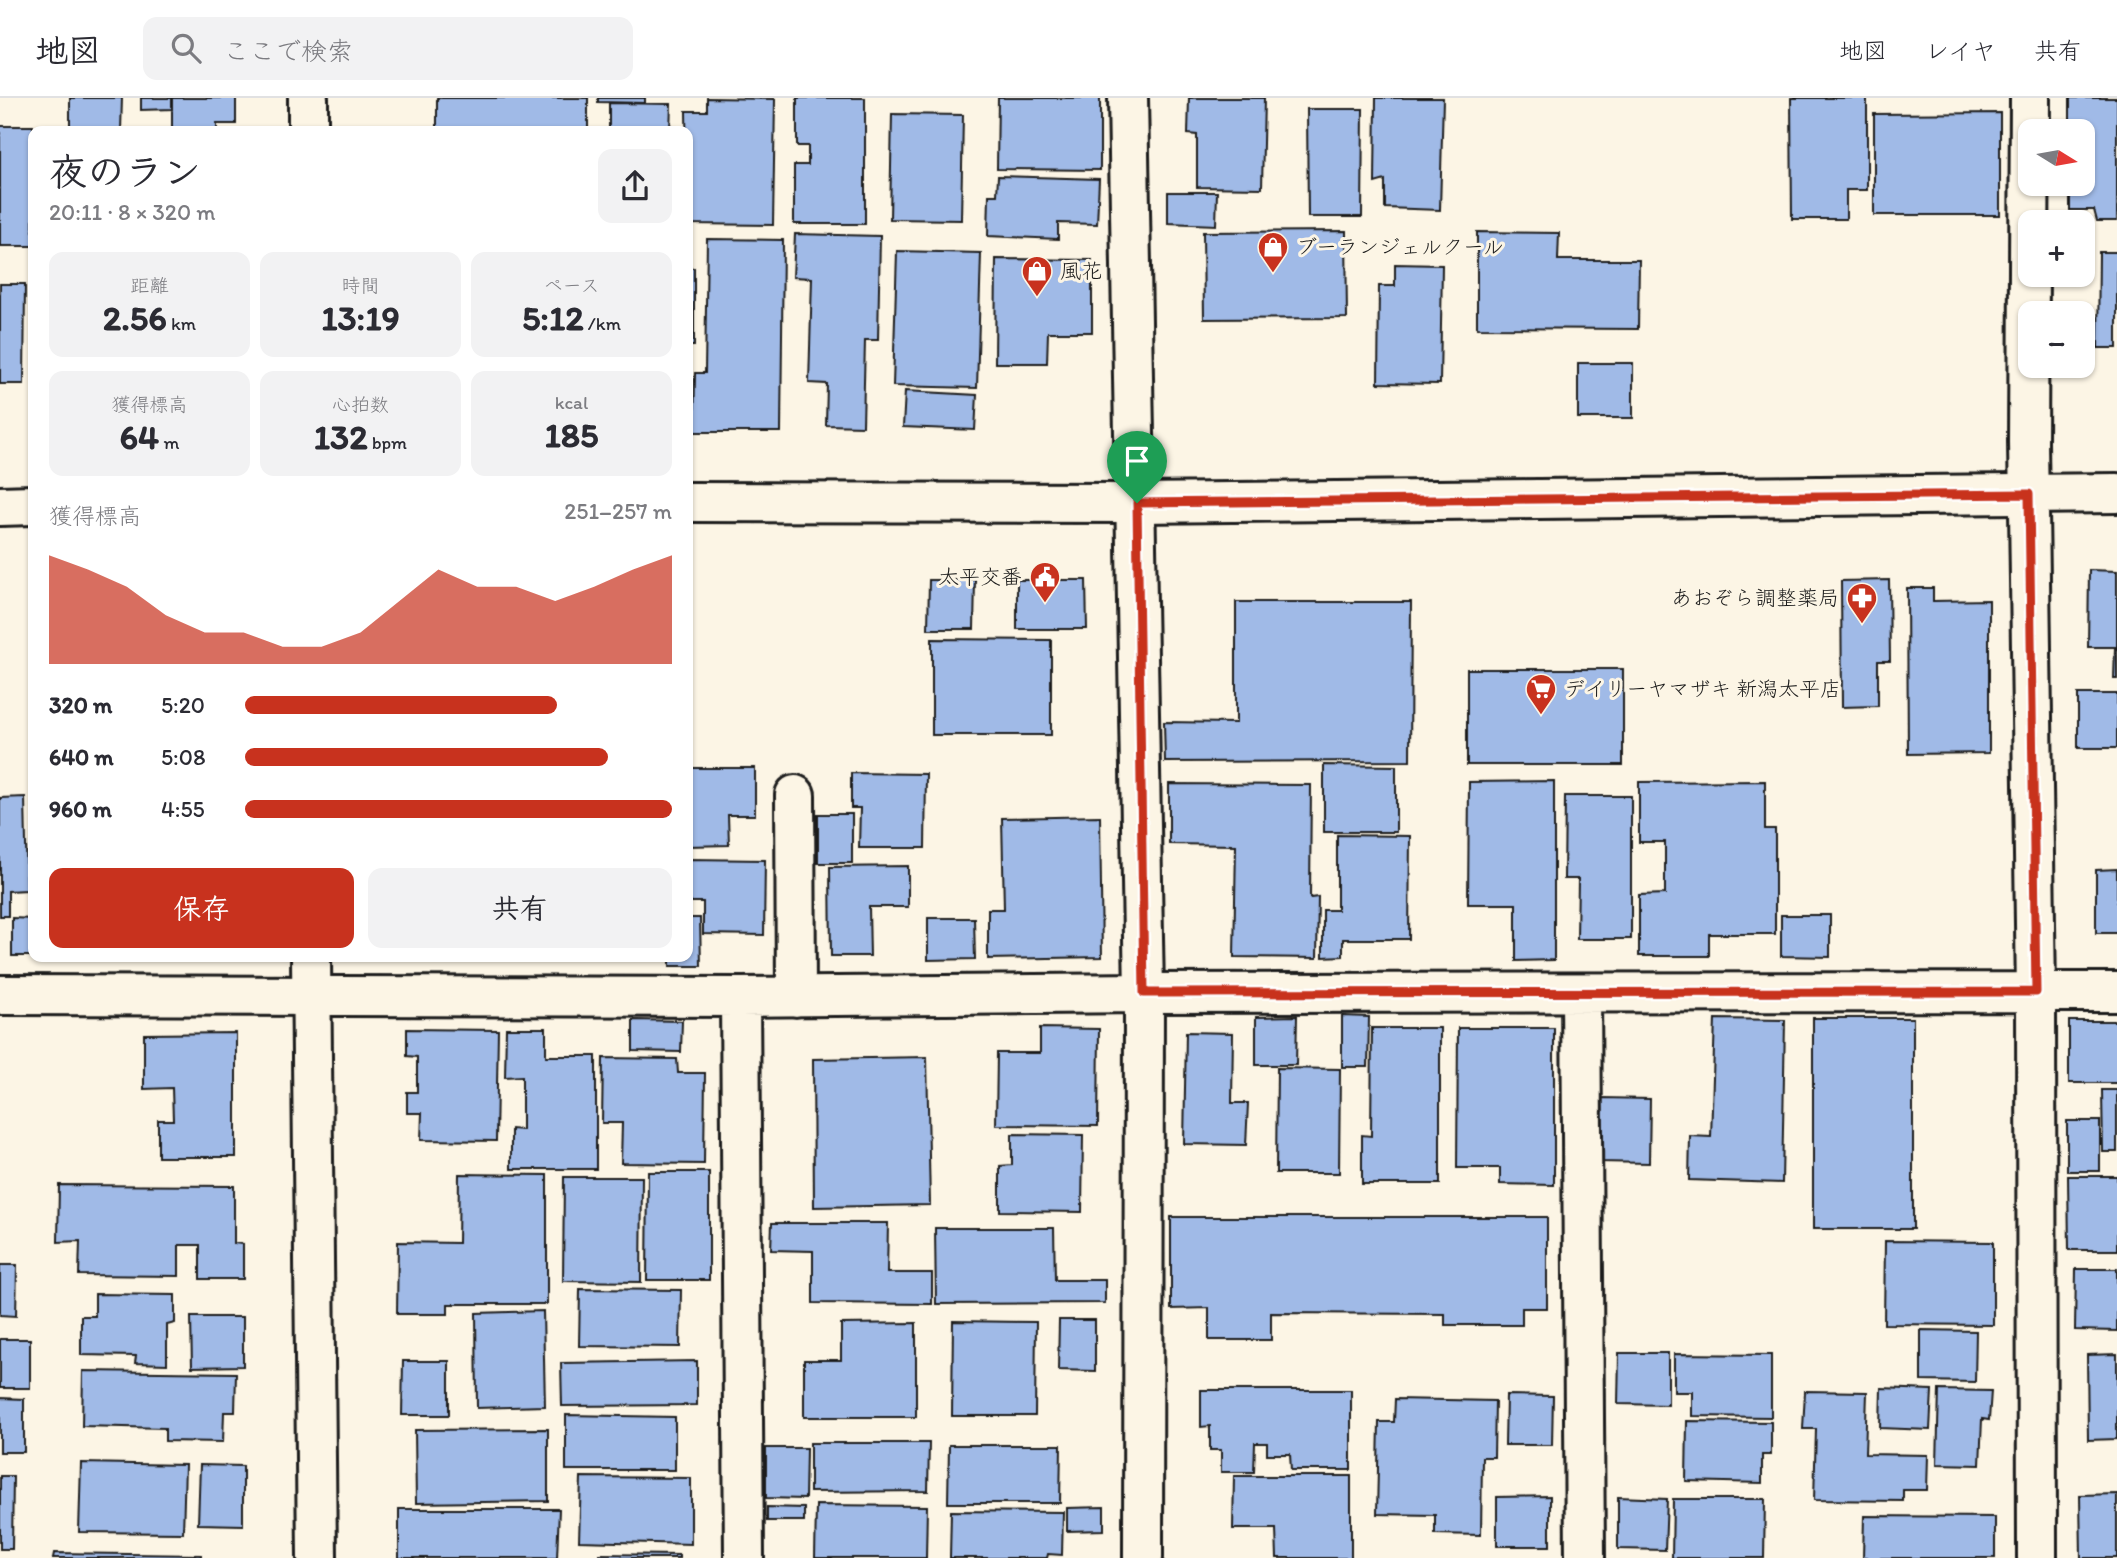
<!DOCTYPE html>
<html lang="ja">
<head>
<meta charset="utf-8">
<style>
  body { margin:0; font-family:Itim,"Klee One",sans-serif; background:#f2f2f3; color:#2b2b33; height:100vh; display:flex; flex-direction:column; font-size:26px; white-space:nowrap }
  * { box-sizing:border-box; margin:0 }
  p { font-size:23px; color:#7c7c81 }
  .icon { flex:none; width:38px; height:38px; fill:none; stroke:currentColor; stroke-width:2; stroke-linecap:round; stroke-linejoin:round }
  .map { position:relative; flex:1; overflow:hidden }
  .side { position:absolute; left:28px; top:28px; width:665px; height:836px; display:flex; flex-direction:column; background:#fff; border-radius:14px; box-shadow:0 2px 5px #0004 }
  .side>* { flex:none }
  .needle { width:46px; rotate:101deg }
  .buttons { position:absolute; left:2018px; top:21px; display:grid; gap:14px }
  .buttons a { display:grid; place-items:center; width:77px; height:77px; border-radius:14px; background:#fff; box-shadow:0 2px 5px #0004; font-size:35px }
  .pin { position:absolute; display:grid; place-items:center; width:60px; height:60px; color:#fff; margin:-72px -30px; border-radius:50% 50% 50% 0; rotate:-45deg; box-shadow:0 0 7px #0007 }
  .pin .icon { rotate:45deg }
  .round { display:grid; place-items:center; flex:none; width:74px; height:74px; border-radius:14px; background:#f2f2f3 }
  .head { display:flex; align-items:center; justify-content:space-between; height:119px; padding:0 21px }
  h1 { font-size:38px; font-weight:800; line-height:52px }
  .stats { display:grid; grid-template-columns:repeat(3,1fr); gap:10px; height:119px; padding:7px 21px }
  .stats div { display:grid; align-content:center; border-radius:14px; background:#f2f2f3; text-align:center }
  .stats b { font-size:35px; font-weight:800 }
  .stats small { font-size:19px; font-weight:400 }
  .stats p { font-size:19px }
  .chart { height:196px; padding:14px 21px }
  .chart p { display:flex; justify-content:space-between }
  .chart svg { width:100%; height:126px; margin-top:7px; fill:#c8321e; opacity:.7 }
  .cta { display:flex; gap:14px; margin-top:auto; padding:14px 21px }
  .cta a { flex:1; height:80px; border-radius:14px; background:#c8321e; color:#fff; font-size:28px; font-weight:800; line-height:80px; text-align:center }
  .cta a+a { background:#f2f2f3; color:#2b2b33 }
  ul { padding:0 21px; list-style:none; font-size:23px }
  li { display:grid; grid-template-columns:112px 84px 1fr; align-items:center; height:52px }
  li i { height:18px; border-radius:9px; background:#c8321e }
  header { display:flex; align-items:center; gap:42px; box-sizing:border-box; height:98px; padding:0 35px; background:#fff; border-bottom:2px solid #e1e1e2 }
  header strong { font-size:33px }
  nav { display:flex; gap:38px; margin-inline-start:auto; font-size:24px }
  .search { width:490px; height:63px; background:#f2f2f3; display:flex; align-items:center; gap:18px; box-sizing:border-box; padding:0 24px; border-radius:14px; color:#7c7c81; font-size:26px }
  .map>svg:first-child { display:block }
  .building { fill:#a0bae7; stroke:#1c1c1c; stroke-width:2 }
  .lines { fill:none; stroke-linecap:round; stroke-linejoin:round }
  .minor-casing { stroke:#1c1c1c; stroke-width:44 }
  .tertiary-casing { stroke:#1c1c1c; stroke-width:44 }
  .minor { stroke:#fcf5e5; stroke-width:38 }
  .tertiary { stroke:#fcf5e5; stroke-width:38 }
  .route-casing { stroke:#fff; stroke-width:14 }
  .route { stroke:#c8321e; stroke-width:9 }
  .labels { text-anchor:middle; stroke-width:6; stroke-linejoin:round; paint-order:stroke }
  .poi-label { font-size:21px; fill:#1c1c1c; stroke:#fcf5e5; text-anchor:start }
</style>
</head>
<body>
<header>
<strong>地図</strong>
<div class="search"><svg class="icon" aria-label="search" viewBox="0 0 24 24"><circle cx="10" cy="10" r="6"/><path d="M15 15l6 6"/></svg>ここで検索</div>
<nav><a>地図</a><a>レイヤ</a><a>共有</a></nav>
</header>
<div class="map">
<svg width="2117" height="1460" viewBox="0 0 2117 1460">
  <rect width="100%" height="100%" fill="#fcf5e5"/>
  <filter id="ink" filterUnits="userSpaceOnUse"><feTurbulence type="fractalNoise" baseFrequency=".0143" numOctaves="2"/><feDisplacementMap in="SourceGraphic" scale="14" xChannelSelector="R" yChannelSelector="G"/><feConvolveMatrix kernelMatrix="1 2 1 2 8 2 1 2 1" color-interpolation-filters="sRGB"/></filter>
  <g filter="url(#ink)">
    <!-- building -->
    <path class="building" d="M 70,0 L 122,0 L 121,33 L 70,33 Z
      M 141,0 L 172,0 L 172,11 L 141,12 Z
      M 172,0 L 236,0 L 236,26 L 217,26 L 217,33 L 172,33 Z
      M 437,0 L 588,0 L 588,33 L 437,33 Z
      M 598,0 L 645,0 L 645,5 L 598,4 Z
      M 707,0 L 775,1 L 773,127 L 688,126 L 686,13 L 707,13 Z
      M 797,0 L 865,0 L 865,126 L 794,126 L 794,67 L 808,67 L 808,48 L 797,48 Z
      M 998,0 L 1100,0 L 1100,72 L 997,71 Z
      M 1189,0 L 1264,0 L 1262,90 L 1197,89 L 1197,37 L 1188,36 Z
      M 1376,0 L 1443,0 L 1440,112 L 1385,110 L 1385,82 L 1375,85 Z
      M 1791,0 L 1867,0 L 1867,92 L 1846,92 L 1846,121 L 1792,121 Z
      M 2070,0 L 2117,0 L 2117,123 L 2097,123 L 2094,112 L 2070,112 L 2070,86 L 2082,86 L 2082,33 L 2070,33 Z
      M 609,5 L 671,6 L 670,33 L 609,33 Z
      M 1307,11 L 1363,11 L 1362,119 L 1308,119 Z
      M 2000,15 L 2000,117 L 1874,117 L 1874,16 Z
      M 892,16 L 963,17 L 961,122 L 890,121 Z
      M 0,28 L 33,28 L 33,148 L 0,148 Z
      M 998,78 L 1099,81 L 1097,126 L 1058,125 L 1058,141 L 988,138 L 989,97 L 997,97 Z
      M 1168,94 L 1217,94 L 1216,127 L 1168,125 Z
      M 1346,133 L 1347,220 L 1204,221 L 1203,134 Z
      M 1477,134 L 1559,135 L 1558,162 L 1639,162 L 1638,231 L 1477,230 Z
      M 795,136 L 880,138 L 878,242 L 865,242 L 863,328 L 826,327 L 827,286 L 809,285 L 812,180 L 793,179 Z
      M 707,141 L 783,142 L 781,334 L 694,334 L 695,275 L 705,275 Z
      M 897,153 L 981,155 L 977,290 L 893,288 Z
      M 2099,154 L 2117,154 L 2117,250 L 2098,250 Z
      M 996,161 L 1092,162 L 1092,234 L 1048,234 L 1047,265 L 995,265 Z
      M 1395,166 L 1442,167 L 1440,286 L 1378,285 L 1379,188 L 1395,188 Z
      M 688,170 L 694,170 L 694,248 L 688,248 Z
      M 0,186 L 25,186 L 24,286 L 0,286 Z
      M 1578,265 L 1633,265 L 1633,320 L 1578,320 Z
      M 905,293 L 977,297 L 975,332 L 903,329 Z
      M 2089,472 L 2117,473 L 2117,581 L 2114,581 L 2115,549 L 2088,549 Z
      M 929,482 L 975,482 L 974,531 L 928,531 Z
      M 1017,482 L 1086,482 L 1087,531 L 1017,531 Z
      M 1889,482 L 1890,563 L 1878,563 L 1878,608 L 1842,609 L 1841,483 Z
      M 1907,490 L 1933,490 L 1933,503 L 1989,502 L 1989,655 L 1908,656 Z
      M 1236,504 L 1411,504 L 1410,663 L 1165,664 L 1164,624 L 1236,625 Z
      M 932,541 L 1051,542 L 1051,637 L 932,637 Z
      M 1467,571 L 1623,571 L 1623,667 L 1467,667 Z
      M 2078,596 L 2117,596 L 2117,650 L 2078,650 Z
      M 1324,667 L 1396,668 L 1396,734 L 1324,734 Z
      M 688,670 L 755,670 L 755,717 L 728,717 L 729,747 L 688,748 Z
      M 851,675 L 926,676 L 925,750 L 859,750 L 860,710 L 851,710 Z
      M 1554,683 L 1554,862 L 1516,863 L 1516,806 L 1468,806 L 1469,684 Z
      M 1765,683 L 1765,731 L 1775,731 L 1775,836 L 1709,836 L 1709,858 L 1639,858 L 1639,797 L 1665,796 L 1665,744 L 1639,744 L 1639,684 Z
      M 1169,686 L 1311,687 L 1310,800 L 1318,799 L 1317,860 L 1234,859 L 1236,747 L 1169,746 Z
      M 1565,698 L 1631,698 L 1631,841 L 1577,841 L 1578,781 L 1564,781 Z
      M 25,699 L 27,792 L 8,793 L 8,818 L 0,818 L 0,700 Z
      M 818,716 L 852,716 L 852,765 L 818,765 Z
      M 1100,718 L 1102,859 L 988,861 L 988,811 L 1004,811 L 1002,720 Z
      M 1337,737 L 1410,738 L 1409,841 L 1343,841 L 1343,858 L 1323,859 L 1323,812 L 1337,812 Z
      M 688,761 L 765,762 L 764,837 L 703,836 L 703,804 L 688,804 Z
      M 908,768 L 908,809 L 869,809 L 870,858 L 831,858 L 830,769 Z
      M 2117,771 L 2117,835 L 2096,835 L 2096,772 Z
      M 1781,817 L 1830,817 L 1830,859 L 1781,858 Z
      M 12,820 L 33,821 L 33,858 L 12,858 Z
      M 688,820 L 700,820 L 701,868 L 670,868 L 670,859 L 688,859 Z
      M 928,820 L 974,820 L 975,861 L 928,862 Z
      M 1297,918 L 1296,967 L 1256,967 L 1256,919 Z
      M 1342,918 L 1369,919 L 1368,969 L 1342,969 Z
      M 1813,920 L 1913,920 L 1913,1131 L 1813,1131 Z
      M 1715,921 L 1785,922 L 1782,1085 L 1689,1082 L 1690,1038 L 1711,1039 Z
      M 633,922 L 682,923 L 681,954 L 633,953 Z
      M 2069,923 L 2117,923 L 2117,985 L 2069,985 Z
      M 506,930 L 546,930 L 546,958 L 596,958 L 596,1071 L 511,1071 L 511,1031 L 522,1032 L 522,978 L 505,979 Z
      M 1040,930 L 1099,931 L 1098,1028 L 996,1027 L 997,955 L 1040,955 Z
      M 1372,930 L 1440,930 L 1440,1086 L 1362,1086 L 1362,1037 L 1371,1038 Z
      M 1458,930 L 1554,930 L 1554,1087 L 1500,1086 L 1500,1070 L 1457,1070 Z
      M 407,931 L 498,932 L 496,1043 L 421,1042 L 422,1015 L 407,1015 L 407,994 L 417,994 L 417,959 L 407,958 Z
      M 1186,934 L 1233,935 L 1232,1005 L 1248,1005 L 1246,1047 L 1184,1046 Z
      M 236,935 L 236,1059 L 158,1059 L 158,1022 L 173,1022 L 172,990 L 144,991 L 144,936 Z
      M 927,959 L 930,1107 L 814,1109 L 813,961 Z
      M 603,960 L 677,961 L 678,975 L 705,975 L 704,1066 L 621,1065 L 622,1025 L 602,1025 Z
      M 1277,970 L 1340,971 L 1339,1075 L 1276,1075 Z
      M 2102,992 L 2117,992 L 2117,1054 L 2103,1054 Z
      M 1601,1000 L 1650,1001 L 1649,1065 L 1599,1064 Z
      M 2067,1023 L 2100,1023 L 2100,1073 L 2067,1073 Z
      M 1012,1036 L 1083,1037 L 1082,1114 L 1000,1113 L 1000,1068 L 1012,1067 Z
      M 648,1074 L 709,1074 L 709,1182 L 647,1182 Z
      M 459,1076 L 547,1077 L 547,1206 L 448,1206 L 448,1216 L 397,1216 L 398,1144 L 458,1145 Z
      M 2068,1078 L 2117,1078 L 2117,1152 L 2069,1152 Z
      M 564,1079 L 642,1079 L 641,1184 L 563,1183 Z
      M 59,1087 L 234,1088 L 234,1145 L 243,1146 L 243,1181 L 200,1181 L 200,1147 L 179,1147 L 179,1178 L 79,1177 L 80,1143 L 58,1144 Z
      M 1171,1119 L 1547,1119 L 1547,1210 L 1522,1210 L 1522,1227 L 1445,1227 L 1445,1216 L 1271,1215 L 1271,1242 L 1209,1242 L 1209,1210 L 1171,1211 Z
      M 772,1125 L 888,1125 L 887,1175 L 932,1175 L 932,1206 L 813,1205 L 813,1153 L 771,1152 Z
      M 935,1130 L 1054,1130 L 1055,1182 L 1105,1182 L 1105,1205 L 936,1206 Z
      M 1885,1143 L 1993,1144 L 1993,1227 L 1884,1226 Z
      M 0,1167 L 17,1167 L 16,1218 L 0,1217 Z
      M 2076,1171 L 2117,1171 L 2117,1233 L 2075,1232 Z
      M 580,1191 L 681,1192 L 680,1249 L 579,1248 Z
      M 95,1196 L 175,1197 L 175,1225 L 167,1227 L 167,1266 L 135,1265 L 136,1258 L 81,1257 L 81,1218 L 95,1218 Z
      M 543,1213 L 545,1308 L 477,1310 L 476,1215 Z
      M 191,1219 L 243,1219 L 243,1268 L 192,1269 Z
      M 1059,1222 L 1095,1222 L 1095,1273 L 1058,1272 Z
      M 953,1223 L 1036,1224 L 1035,1318 L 952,1318 Z
      M 916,1225 L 916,1319 L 804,1319 L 804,1262 L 841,1262 L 841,1226 Z
      M 1921,1232 L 1976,1233 L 1975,1284 L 1921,1283 Z
      M 0,1241 L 30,1241 L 30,1290 L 0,1290 Z
      M 1619,1255 L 1668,1255 L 1668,1307 L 1618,1306 Z
      M 1674,1256 L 1771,1257 L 1771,1319 L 1692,1318 L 1692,1294 L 1674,1294 Z
      M 2117,1256 L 2117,1341 L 2088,1342 L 2087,1257 Z
      M 403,1263 L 449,1263 L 449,1317 L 402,1317 Z
      M 697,1263 L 697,1307 L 562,1308 L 561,1265 Z
      M 83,1273 L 236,1275 L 235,1314 L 224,1314 L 223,1344 L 165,1343 L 165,1330 L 82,1328 Z
      M 1881,1290 L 1932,1292 L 1930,1332 L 1880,1330 Z
      M 1201,1292 L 1351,1292 L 1351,1372 L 1291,1372 L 1290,1356 L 1267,1356 L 1267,1345 L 1255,1345 L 1254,1374 L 1221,1374 L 1221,1352 L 1210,1352 L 1210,1328 L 1201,1329 Z
      M 1939,1292 L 1991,1293 L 1989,1322 L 1982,1321 L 1980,1367 L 1937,1366 Z
      M 1805,1293 L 1867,1294 L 1865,1356 L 1928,1357 L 1927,1392 L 1903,1392 L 1903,1403 L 1814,1402 L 1816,1331 L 1803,1331 Z
      M 1506,1297 L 1553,1298 L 1552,1347 L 1505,1347 Z
      M 0,1300 L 24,1301 L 24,1354 L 0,1354 Z
      M 1395,1301 L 1495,1303 L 1494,1359 L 1482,1359 L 1481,1437 L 1435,1436 L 1435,1417 L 1377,1416 L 1379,1324 L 1394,1324 Z
      M 566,1317 L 675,1319 L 675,1372 L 566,1372 Z
      M 1687,1323 L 1771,1324 L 1771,1357 L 1762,1357 L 1762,1385 L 1686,1383 Z
      M 548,1331 L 548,1403 L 416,1405 L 415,1332 Z
      M 810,1345 L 929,1345 L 928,1393 L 810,1394 Z
      M 949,1347 L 1061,1347 L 1060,1405 L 948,1405 Z
      M 766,1350 L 806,1350 L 805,1401 L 766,1400 Z
      M 81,1365 L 185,1367 L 183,1435 L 79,1434 Z
      M 200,1367 L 243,1368 L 243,1427 L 198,1426 Z
      M 0,1378 L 13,1378 L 12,1451 L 0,1451 Z
      M 1234,1378 L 1351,1378 L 1351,1460 L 1277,1460 L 1276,1431 L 1233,1431 Z
      M 581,1379 L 691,1380 L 691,1446 L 579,1443 Z
      M 2117,1396 L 2117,1460 L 2081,1460 L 2080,1397 Z
      M 1550,1398 L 1550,1448 L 1497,1448 L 1497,1399 Z
      M 1618,1399 L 1667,1401 L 1665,1452 L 1618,1451 Z
      M 1673,1401 L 1765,1401 L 1764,1460 L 1672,1460 Z
      M 816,1407 L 927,1408 L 926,1460 L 815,1460 Z
      M 767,1409 L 804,1410 L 804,1423 L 767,1423 Z
      M 1104,1409 L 1104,1432 L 1067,1433 L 1067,1410 Z
      M 399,1411 L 559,1411 L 557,1460 L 399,1460 Z
      M 951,1413 L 1063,1414 L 1062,1457 L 1048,1456 L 1047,1460 L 950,1460 Z
      M 1864,1418 L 1995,1419 L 1995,1460 L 1863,1460 Z
      M 54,1455 L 201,1457 L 201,1460 L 53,1460 Z
      M 600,1456 L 679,1457 L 679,1460 L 600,1460 Z"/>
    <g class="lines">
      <!-- minor casing -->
      <g class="minor-casing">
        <path id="minor" d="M 1128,0 L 1144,895 L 1143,1460
          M 2030,0 L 2028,344 L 2036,894 L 2037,1460
          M 795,697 L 796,899
          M 1581,895 L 1585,1460
          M 0,897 L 740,899 L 1144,895 L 2117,894
          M 740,899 L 744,1460"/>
      </g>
      <!-- tertiary casing -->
      <g class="tertiary-casing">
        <path id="tertiary" d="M 308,0 L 308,33
          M 688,404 L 1137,405 L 2117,395
          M 0,408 L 33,407
          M 311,859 L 317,1460"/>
      </g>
      <!-- minor -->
      <use href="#minor" class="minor"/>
      <!-- tertiary -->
      <use href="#tertiary" class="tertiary"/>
    </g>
  </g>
  <g class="lines" filter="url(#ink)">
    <!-- route casing -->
    <g class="route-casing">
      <path id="route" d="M 2029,396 L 2036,894 L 1144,895 L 1137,405 Z"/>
    </g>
    <!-- route -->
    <use href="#route" class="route"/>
  </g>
  <!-- icons -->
  <defs>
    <g id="shop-pin" transform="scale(1.575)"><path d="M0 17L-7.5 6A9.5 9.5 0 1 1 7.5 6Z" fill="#c8321e" stroke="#fcf5e5"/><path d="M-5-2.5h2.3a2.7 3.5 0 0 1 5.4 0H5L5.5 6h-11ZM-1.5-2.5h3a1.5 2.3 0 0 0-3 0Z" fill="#fff"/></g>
    <g id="civic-pin" transform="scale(1.575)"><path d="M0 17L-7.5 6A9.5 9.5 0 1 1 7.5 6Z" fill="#c8321e" stroke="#fcf5e5"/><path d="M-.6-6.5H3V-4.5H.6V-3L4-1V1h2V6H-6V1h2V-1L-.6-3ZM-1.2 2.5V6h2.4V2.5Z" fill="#fff"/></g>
    <g id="pharmacy-pin" transform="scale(1.575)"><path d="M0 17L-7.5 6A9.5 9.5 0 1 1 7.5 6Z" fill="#c8321e" stroke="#fcf5e5"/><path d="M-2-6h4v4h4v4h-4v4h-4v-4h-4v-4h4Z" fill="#fff"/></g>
    <g id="supermarket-pin" transform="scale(1.575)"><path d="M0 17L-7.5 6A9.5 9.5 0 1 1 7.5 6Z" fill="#c8321e" stroke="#fcf5e5"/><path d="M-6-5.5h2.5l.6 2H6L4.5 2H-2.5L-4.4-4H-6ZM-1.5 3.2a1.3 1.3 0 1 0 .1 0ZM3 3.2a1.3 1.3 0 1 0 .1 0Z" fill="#fff"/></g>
  </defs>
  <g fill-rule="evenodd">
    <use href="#shop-pin" x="1273" y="149"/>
    <use href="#shop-pin" x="1037" y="173"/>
    <use href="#civic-pin" x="1045" y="479"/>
    <use href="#pharmacy-pin" x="1862" y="500"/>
    <use href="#supermarket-pin" x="1541" y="591"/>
  </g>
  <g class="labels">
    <!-- poi labels -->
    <g class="poi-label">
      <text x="1296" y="156">ブーランジェルクール</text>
      <text x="1060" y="180">風花</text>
      <text x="1022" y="486" text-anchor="end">太平交番</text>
      <text x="1839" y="507" text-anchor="end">あおぞら調整薬局</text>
      <text x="1564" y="598">デイリーヤマザキ 新潟太平店</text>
    </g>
  </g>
</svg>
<div class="buttons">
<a><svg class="needle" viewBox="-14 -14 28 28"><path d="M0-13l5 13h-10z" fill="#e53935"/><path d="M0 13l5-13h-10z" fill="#7c7c81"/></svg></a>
<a>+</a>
<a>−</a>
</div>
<div class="pin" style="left:1137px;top:405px;background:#1e9e55"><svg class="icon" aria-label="arrive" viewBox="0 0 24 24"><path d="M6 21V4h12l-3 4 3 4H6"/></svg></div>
<section class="side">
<div class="head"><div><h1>夜のラン</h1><p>20:11 · 8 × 320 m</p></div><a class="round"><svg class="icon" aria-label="share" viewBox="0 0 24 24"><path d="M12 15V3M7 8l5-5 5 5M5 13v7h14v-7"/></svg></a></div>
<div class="stats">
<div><p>距離</p><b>2.56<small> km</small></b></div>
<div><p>時間</p><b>13:19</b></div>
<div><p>ペース</p><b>5:12<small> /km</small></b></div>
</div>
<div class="stats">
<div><p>獲得標高</p><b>64<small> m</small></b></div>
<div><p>心拍数</p><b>132<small> bpm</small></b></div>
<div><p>kcal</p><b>185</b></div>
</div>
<div class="chart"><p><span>獲得標高</span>251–257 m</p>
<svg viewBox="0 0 160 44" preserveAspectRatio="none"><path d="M0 44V6L10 11L20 17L30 27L40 33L50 33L60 38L70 38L80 33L90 22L100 11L110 17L120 17L130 22L140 17L150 11L160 6V44z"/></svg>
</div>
<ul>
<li><b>320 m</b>5:20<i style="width:73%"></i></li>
<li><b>640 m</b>5:08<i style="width:85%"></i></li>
<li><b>960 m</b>4:55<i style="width:100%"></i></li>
</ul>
<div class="cta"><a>保存</a><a>共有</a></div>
</section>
</div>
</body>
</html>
